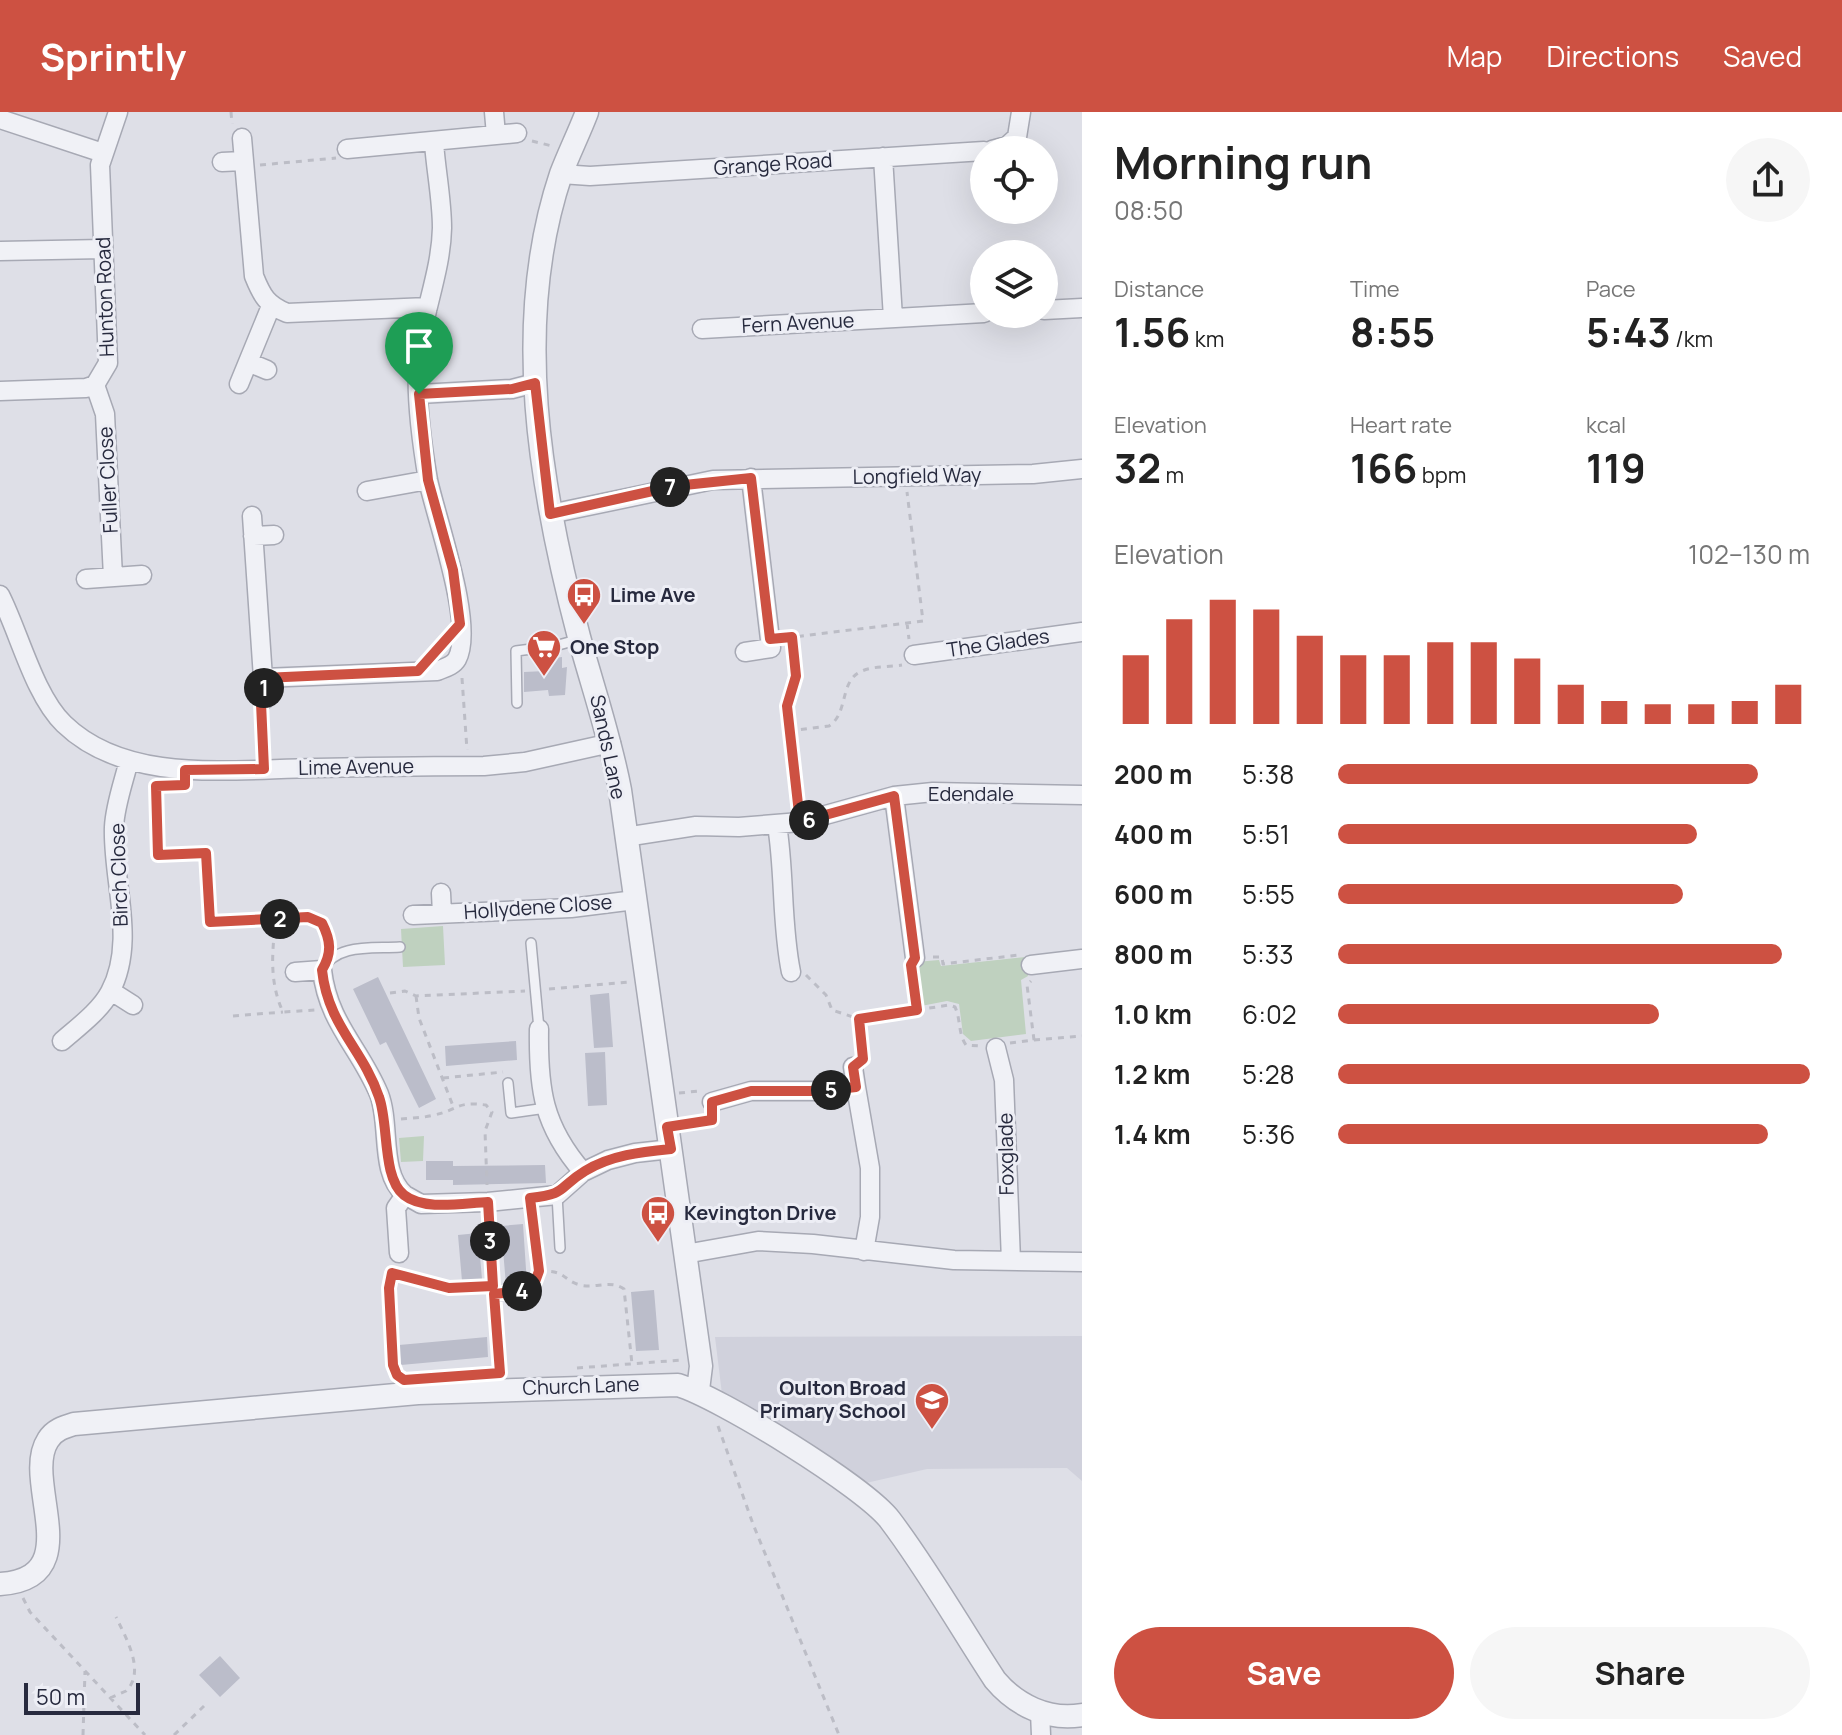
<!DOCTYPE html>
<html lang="en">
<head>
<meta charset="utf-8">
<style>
  body { margin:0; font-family:Manrope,sans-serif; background:#f6f6f6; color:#222; height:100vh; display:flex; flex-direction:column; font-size:30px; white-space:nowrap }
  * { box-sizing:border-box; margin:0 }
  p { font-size:26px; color:#767676 }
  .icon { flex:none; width:44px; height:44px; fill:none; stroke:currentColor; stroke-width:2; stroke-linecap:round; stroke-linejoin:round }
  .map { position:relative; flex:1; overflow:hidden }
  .sheet { display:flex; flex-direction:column; background:#fff; width:760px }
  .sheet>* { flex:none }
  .buttons { position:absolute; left:970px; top:24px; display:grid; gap:16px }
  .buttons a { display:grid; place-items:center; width:88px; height:88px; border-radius:50%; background:#fff; box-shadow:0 8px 32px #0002; font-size:40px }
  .scale { position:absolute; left:24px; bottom:20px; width:116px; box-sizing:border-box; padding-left:8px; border:4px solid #272a3e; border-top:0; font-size:22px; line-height:28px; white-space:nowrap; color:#272a3e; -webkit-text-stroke:6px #edeef5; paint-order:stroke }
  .pin { position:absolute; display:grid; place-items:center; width:68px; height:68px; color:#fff; margin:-82px -34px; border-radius:50% 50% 50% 0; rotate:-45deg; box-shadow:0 0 8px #0007 }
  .pin .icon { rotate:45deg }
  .km { position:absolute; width:40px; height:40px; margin:-20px; border-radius:50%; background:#222; color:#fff; font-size:22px; line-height:40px; text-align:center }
  .round { display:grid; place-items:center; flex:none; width:84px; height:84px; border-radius:42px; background:#f6f6f6 }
  .summary { display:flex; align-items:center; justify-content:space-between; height:136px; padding:0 32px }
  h1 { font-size:44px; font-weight:700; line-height:60px }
  .stats { display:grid; grid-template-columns:repeat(3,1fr); gap:12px; height:136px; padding:8px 32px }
  .stats div { display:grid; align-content:center }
  .stats b { font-size:40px; font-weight:700 }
  .stats small { font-size:22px; font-weight:400 }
  .stats p { font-size:22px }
  .chart { height:224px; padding:16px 32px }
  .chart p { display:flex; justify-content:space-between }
  .chart svg { width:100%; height:144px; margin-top:8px; stroke:#cd5142; stroke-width:6 }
  .button { display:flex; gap:16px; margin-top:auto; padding:16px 32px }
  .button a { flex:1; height:92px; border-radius:48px; background:#cd5142; color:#fff; font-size:32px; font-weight:700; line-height:92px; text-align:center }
  .button a+a { background:#f6f6f6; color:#222 }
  ul { padding:0 32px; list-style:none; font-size:26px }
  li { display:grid; grid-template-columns:128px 96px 1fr; align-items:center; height:60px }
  li i { height:20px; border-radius:10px; background:#cd5142 }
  header { display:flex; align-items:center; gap:48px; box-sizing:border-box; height:112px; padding:0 40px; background:#cd5142; color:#fff }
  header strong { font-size:38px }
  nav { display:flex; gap:44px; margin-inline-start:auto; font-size:28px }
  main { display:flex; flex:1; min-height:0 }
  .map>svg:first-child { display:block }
  .built { fill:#d0d1dc }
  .green { fill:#bfd1bf }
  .building { fill:#bbbdca }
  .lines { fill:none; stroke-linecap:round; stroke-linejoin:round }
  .service-casing { stroke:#a7a9b4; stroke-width:12 }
  .minor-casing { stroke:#a7a9b4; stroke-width:21 }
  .tertiary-casing { stroke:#a7a9b4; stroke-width:25 }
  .path { stroke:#bcbdc6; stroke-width:3; stroke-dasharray:6 6; stroke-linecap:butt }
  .service { stroke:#f0f1f6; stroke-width:9 }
  .minor { stroke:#f0f1f6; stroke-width:18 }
  .tertiary { stroke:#f0f1f6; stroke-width:22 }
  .route-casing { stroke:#fff; stroke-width:16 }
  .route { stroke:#cd5142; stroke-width:10 }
  .labels { text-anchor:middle; stroke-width:6; stroke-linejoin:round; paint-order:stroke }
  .street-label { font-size:20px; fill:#272a3e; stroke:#edeef5 }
  .poi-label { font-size:20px; font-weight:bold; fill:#272a3e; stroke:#edeef5; text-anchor:start }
</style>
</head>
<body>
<header>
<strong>Sprintly</strong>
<nav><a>Map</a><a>Directions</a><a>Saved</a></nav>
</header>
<main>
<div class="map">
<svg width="1082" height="1623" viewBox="0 0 1082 1623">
  <rect width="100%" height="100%" fill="#dedfe7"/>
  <!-- built -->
  <path class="built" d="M 1082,1224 L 1082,1369 L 1067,1356 L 927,1357 L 866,1371 L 722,1282 L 715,1225 Z"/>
  <!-- green -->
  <path class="green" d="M 443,814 L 445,853 L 403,855 L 401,817 Z
    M 1025,845 L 1028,864 L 1021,868 L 1026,922 L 971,929 L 963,922 L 959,892 L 947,889 L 921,894 L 916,850 L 939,848 L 941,854 Z
    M 424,1024 L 423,1049 L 401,1050 L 399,1026 Z"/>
  <!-- building -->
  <path class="building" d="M 562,545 L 562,556 L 567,555 L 565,583 L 549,584 L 548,578 L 524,580 L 524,560 L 546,559 L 546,547 Z
    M 378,865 L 436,987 L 419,996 L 386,930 L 380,933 L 353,877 Z
    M 609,881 L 613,935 L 594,936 L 590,883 Z
    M 516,929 L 517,948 L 446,954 L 445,934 Z
    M 605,940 L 607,993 L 588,994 L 585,941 Z
    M 426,1049 L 453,1049 L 453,1054 L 545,1053 L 546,1071 L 453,1073 L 453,1068 L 426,1068 Z
    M 523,1112 L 527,1172 L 506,1173 L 501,1114 Z
    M 478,1121 L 482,1167 L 462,1169 L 458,1123 Z
    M 654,1178 L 659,1238 L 636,1239 L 631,1180 Z
    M 487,1225 L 488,1245 L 401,1253 L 399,1233 Z
    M 220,1544 L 240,1566 L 220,1585 L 199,1563 Z"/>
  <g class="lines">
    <!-- service casing -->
    <g class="service-casing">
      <path id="service" d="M 517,591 L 516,539 L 555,534 L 580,527
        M 531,831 L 539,917
        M 322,858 C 337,831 372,837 400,835
        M 508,971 L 511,1001 L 546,996
        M 557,1083 L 560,1136"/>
    </g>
    <!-- minor casing -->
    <g class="minor-casing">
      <path id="minor" d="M 494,0 L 496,23
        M 0,7 L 103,41
        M 242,26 L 254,164 C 262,184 267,193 287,201 L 428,195
        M 347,37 L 517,21
        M 992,38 L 1007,34 L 1017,25 L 1021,0
        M 883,45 L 893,206
        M 222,50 L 243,49
        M 561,62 L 590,64 L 984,39
        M 0,139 L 103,137
        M 1044,198 L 1082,196
        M 702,217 L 984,201
        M 248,250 L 267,258
        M 239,272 L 271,194
        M 95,273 L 105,302 L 113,465
        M 0,279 L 86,276 L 95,273 L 108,251 L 100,53 L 118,0
        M 419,282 L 512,277 L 535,271
        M 367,379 L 428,368
        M 550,402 L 713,368 L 1033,362 L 1082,357
        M 252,404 L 263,566 L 437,559 C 444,556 453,554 457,547 C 475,514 436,406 428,368 C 422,333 416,290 418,253 C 420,207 441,163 442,116 C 442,88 436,59 434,31
        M 253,424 L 274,423
        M 86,467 L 142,463
        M 0,483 C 19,520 34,583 64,612 C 127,673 233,657 314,656 C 371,655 427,654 484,654 L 525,650 L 611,631
        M 745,540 L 771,536 L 751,366
        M 914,543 L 1082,520
        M 263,566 L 264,588
        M 894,684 L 915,846
        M 777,713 C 785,762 781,811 791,860
        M 625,725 L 696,714 L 739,715 L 800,710 L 894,684 L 933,680 L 1082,683
        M 441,781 L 442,802
        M 413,803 L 571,796 L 635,788
        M 1031,853 L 1082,847
        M 295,860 L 322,858 C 328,911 360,936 379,982 C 391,1013 379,1061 405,1083 L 396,1096 L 399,1141
        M 111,879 L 133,893
        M 539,917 C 538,977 543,1014 583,1060
        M 62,929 C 78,915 100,899 110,880 C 137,829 112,769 114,715 C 115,693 124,669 129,648
        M 996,936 L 1004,968 L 1011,1149
        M 853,955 L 856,975
        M 712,990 L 751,979 L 821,979 L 856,975 L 870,1056 L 870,1105 L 864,1139
        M 405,1083 L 421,1092 L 488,1090 L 557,1083 L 583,1060 L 608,1048 L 635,1041 L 671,1037
        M 685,1142 L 758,1129 L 813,1132 L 954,1148 L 1082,1150
        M 1040,1600 L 1041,1623"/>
    </g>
    <!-- tertiary casing -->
    <g class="tertiary-casing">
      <path id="tertiary" d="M 587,0 C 579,21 569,41 561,62 C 511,211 540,377 579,525 C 593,576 610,625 620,678 L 701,1254 L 698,1278
        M 0,1472 C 90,1466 21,1369 48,1328 C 54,1318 64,1315 74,1312 L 418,1281 L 678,1273 C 719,1285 865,1375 890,1408 C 928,1458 960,1515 995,1568 C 1016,1593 1048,1609 1082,1603"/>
    </g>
    <!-- path -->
    <path class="path" d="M 231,0 L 232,12
      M 532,29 L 552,34
      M 260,53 L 336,46
      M 907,511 L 909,527
      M 792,525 L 796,564 L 787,594 L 798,695
      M 786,526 L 923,509 L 907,380
      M 433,543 L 444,530
      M 462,566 L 467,638
      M 261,605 L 263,641
      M 789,619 L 829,614 C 849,601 839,568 862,559 C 873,554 890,555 902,553
      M 168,674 L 156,674 L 158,743 L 206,741 L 210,810 L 308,805 L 322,811 L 329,833
      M 276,807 C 272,839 269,870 283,900 L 315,898
      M 933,845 L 942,845 L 943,852 L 1019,843
      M 806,863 L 826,883 L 832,898 L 859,907 L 949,893 L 955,895 C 961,908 958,922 966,933 L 980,934
      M 912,863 L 917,898
      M 549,877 L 629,870
      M 390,881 L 405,879 L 416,884 L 525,879
      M 416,884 L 419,906 L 453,994
      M 233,904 L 283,900
      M 859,907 L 863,943
      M 1034,928 L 1082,924
      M 1010,931 L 1034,928 L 1027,873 L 1031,869
      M 443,966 L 503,960
      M 679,981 L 699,979
      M 401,1007 C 412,1006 423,1006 434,1003 C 459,998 455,989 486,993 L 492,1000 L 485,1019 L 487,1073
      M 687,1012 L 712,1008 L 712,1006
      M 489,1105 L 500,1261
      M 539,1159 C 567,1158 562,1168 580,1173 C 596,1177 610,1167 624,1177 L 632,1252
      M 494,1182 L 532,1178 L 539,1159 L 532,1102
      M 577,1256 L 682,1248
      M 399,1265 C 387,1248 388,1183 392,1161 L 449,1176 L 493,1174
      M 718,1314 L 753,1412 L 839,1623
      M 23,1486 L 30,1500 L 145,1623
      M 110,1586 L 126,1579 C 146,1560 126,1526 116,1505
      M 83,1623 L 85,1559
      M 174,1623 L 204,1594"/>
    <!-- service -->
    <use href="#service" class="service"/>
    <!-- minor -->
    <use href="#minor" class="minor"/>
    <!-- tertiary -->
    <use href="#tertiary" class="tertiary"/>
  </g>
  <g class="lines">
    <!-- route casing -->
    <g class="route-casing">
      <path id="route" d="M 535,271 L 550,402 L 675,374 L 751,366 L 770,527 L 792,525 L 796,564 L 787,594 L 800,710 L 894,684 L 915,846 L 911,853 L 917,898 L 859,907 L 863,947 L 853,955 L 856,975 L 821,979 L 751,979 L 712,990 L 712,1008 L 667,1015 L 671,1037 C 641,1040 611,1043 585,1059 C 557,1076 568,1082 530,1086 L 539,1159 L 532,1178 L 494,1182 L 500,1261 L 404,1268 L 397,1263 L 393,1253 L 389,1176 L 392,1161 L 449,1176 L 493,1174 L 488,1090 C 463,1091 424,1099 404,1083 C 382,1066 389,1012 379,985 C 363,937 328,914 322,858 C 332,841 331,829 322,811 L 308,805 L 210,810 L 206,741 L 158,743 L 156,674 L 185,673 L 185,658 L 264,657 L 261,591 L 264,588 L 263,566 L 418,559 L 460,512 L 453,458 L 428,368 L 419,282 L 512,277 Z"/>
    </g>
    <!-- route -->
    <use href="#route" class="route"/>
  </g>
  <!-- icons -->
  <defs>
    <g id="bus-pin" transform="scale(1.8)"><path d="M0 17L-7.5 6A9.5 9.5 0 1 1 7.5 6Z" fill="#cd5142" stroke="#edeef5"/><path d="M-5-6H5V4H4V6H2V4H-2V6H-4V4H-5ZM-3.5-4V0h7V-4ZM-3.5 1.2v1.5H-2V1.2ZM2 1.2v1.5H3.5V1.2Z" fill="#fff"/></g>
    <g id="supermarket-pin" transform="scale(1.8)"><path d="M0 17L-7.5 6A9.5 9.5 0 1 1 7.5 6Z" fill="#cd5142" stroke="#edeef5"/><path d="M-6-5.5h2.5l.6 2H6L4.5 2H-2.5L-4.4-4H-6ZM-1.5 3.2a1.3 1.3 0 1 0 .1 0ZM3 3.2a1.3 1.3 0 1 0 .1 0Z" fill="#fff"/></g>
    <g id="school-pin" transform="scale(1.8)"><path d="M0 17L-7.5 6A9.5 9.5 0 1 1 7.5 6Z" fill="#cd5142" stroke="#edeef5"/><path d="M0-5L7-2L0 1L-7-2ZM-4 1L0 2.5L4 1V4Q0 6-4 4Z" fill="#fff"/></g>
  </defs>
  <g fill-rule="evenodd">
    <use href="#bus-pin" x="584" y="483"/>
    <use href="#supermarket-pin" x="544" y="535"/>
    <use href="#bus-pin" x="658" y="1101"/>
    <use href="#school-pin" x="932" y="1288"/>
  </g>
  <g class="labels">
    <!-- street labels -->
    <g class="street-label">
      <text transform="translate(773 52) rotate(-4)" y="7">Grange Road</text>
      <text transform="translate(105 185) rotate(-92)" y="7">Hunton Road</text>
      <text transform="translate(798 211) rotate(-3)" y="7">Fern Avenue</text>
      <text transform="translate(917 364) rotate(-1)" y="7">Longfield Way</text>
      <text transform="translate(108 368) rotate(-93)" y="7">Fuller Close</text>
      <text transform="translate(998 531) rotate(-8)" y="7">The Glades</text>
      <text transform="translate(608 635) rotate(78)" y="7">Sands Lane</text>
      <text transform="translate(356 655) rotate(-1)" y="7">Lime Avenue</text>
      <text x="971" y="689">Edendale</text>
      <text transform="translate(119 763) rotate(-92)" y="7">Birch Close</text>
      <text transform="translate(538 795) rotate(-4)" y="7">Hollydene Close</text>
      <text transform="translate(1006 1042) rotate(-91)" y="7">Foxglade</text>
      <text transform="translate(581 1274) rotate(-2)" y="7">Church Lane</text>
    </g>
    <!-- poi labels -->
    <g class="poi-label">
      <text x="610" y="490">Lime Ave</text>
      <text x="570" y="542">One Stop</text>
      <text x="684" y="1108">Kevington Drive</text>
      <text x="906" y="1283" text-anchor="end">Oulton Broad<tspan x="906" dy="23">Primary School</tspan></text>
    </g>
  </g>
</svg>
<div class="buttons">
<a><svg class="icon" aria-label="locate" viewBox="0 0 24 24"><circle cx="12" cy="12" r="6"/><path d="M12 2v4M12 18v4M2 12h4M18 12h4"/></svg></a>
<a><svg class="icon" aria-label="layers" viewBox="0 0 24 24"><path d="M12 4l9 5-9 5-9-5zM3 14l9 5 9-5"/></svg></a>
</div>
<div class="scale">50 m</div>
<div class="pin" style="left:419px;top:282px;background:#1e9e55"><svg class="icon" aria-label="arrive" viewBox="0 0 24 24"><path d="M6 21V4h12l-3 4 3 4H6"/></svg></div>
<b class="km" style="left:264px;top:576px">1</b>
<b class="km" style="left:280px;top:807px">2</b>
<b class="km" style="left:490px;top:1129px">3</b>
<b class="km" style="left:522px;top:1179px">4</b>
<b class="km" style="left:831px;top:978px">5</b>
<b class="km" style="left:809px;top:708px">6</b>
<b class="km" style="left:670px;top:375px">7</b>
</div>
<section class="sheet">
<div class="summary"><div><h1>Morning run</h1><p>08:50</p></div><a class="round"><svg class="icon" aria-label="share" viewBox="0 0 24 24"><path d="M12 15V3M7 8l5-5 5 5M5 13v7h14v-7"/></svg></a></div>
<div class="stats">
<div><p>Distance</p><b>1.56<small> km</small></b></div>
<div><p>Time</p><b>8:55</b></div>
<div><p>Pace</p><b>5:43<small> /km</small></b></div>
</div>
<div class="stats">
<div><p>Elevation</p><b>32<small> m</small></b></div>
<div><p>Heart rate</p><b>166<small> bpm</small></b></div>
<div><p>kcal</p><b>119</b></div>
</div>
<div class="chart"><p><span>Elevation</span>102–130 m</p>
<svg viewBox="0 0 160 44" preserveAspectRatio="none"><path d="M5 44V23M15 44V12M25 44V6M35 44V9M45 44V17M55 44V23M65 44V23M75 44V19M85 44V19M95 44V24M105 44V32M115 44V37M125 44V38M135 44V38M145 44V37M155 44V32"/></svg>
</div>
<ul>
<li><b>200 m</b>5:38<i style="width:89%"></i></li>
<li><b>400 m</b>5:51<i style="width:76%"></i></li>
<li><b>600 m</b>5:55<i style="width:73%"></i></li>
<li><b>800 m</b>5:33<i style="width:94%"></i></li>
<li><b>1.0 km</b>6:02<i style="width:68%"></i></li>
<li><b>1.2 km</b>5:28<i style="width:100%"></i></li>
<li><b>1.4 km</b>5:36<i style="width:91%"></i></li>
</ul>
<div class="button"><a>Save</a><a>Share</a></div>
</section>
</main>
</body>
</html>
